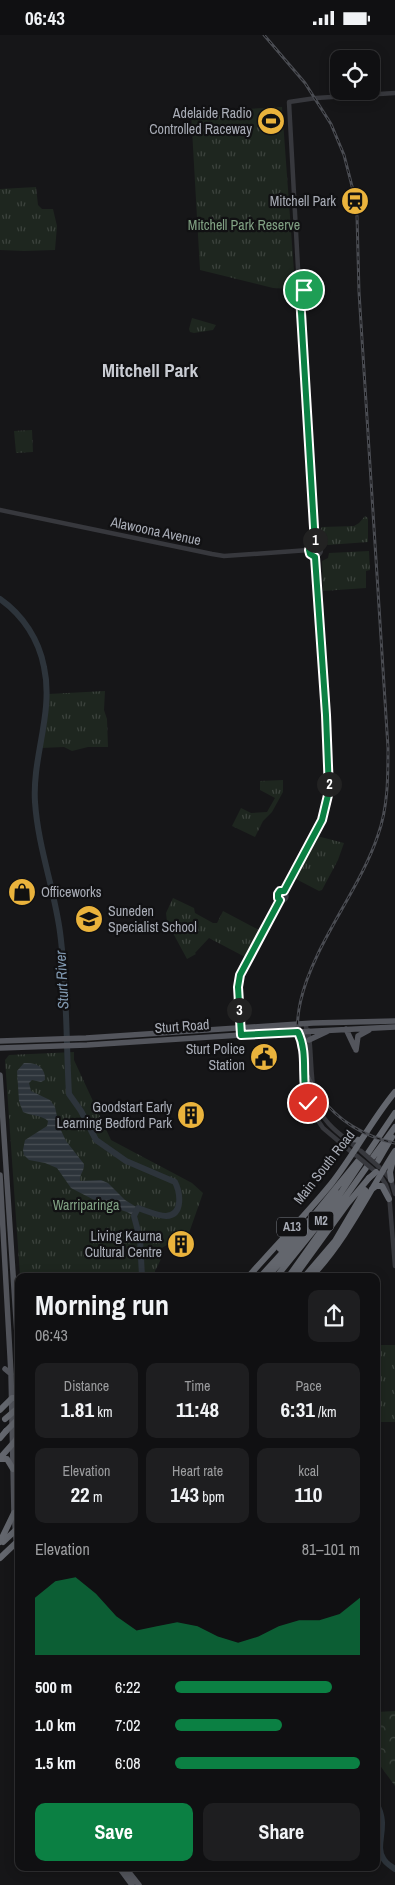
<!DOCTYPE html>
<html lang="en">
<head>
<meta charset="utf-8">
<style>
  body { margin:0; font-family:"Archivo Narrow",sans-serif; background:#1e1e20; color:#f1f3f6; height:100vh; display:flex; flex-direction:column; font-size:19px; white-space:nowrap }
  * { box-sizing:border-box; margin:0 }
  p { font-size:16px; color:#9c9d9f }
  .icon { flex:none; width:28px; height:28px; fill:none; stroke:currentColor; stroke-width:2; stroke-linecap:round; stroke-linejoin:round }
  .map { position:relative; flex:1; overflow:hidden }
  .details { position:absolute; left:15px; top:1238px; width:365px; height:598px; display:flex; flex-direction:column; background:#101012; border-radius:10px; box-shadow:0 2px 12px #0003,0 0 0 1px #303032 }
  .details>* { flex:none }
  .controls { position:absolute; left:330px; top:15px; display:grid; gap:10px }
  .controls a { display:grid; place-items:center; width:50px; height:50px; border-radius:10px; background:#101012; box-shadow:0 2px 12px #0003,0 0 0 1px #303032; font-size:25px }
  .pin { position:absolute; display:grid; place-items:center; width:42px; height:42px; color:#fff; margin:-21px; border:2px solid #fff; border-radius:50%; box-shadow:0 1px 5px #0007 }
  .km { position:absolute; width:25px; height:25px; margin:-12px; border-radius:50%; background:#222; color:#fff; font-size:14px; line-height:25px; text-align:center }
  .round { display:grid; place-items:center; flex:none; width:52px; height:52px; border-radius:10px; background:#1e1e20 }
  .headline { display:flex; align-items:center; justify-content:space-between; height:85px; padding:0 20px }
  h1 { font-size:28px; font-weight:700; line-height:38px }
  .figures { display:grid; grid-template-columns:repeat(3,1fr); gap:8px; height:85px; padding:5px 20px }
  .figures div { display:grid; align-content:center; border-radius:10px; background:#1e1e20; text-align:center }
  .figures b { font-size:21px; font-weight:700 }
  .figures small { font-size:14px; font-weight:400 }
  .figures p { font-size:14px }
  .chart { height:140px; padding:10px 20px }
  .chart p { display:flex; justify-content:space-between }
  .chart svg { width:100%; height:90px; margin-top:5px; fill:#0b8043; opacity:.7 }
  .cta { display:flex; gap:10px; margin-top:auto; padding:10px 20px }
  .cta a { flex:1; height:58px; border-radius:10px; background:#0b8043; color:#fff; font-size:20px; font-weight:700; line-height:58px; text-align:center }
  .cta a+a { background:#1e1e20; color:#f1f3f6 }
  ul { padding:0 20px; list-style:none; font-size:16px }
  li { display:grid; grid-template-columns:80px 60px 1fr; align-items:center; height:38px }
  li i { height:12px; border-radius:6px; background:#0b8043 }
  .status { display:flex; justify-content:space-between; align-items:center; height:35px; padding:0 25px; background:#101012; direction:ltr }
  .status svg { height:14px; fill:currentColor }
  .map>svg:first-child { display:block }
  .forest { fill:url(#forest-crowns) }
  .park { fill:url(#park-tufts) }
  .pitch { fill:#1e261f }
  .water { fill:url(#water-rules) }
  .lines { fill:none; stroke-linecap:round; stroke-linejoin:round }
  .river { stroke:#2d343b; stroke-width:6 }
  .minor { stroke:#37383d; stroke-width:4.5 }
  .major { stroke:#53555c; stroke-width:5.5 }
  .highway { stroke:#63666d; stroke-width:6 }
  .rail-casing { stroke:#4a4c52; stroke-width:3 }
  .rail { stroke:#111113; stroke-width:1; stroke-dasharray:4; stroke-linecap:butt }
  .minor-bridge { stroke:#37383d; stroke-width:4.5 }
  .highway-bridge { stroke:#63666d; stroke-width:6 }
  .route-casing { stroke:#fff; stroke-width:10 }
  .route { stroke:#0b8043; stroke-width:6 }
  .labels { text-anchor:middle; stroke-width:4.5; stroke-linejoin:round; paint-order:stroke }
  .shield { fill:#111113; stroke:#7b7e86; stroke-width:1 }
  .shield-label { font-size:12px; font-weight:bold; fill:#a9adb7 }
  .poi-label { font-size:14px; fill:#a9adb7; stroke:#111113; text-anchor:end }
  .park-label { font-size:14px; fill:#80a183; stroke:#111113 }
  .street-label { font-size:14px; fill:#a9adb7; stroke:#111113 }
  .water-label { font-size:15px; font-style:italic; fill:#8199b1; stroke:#111113 }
  .district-label { font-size:19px; font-weight:bold; fill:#c9ccd3; stroke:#111113 }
</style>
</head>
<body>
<div class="status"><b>06:43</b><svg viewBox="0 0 49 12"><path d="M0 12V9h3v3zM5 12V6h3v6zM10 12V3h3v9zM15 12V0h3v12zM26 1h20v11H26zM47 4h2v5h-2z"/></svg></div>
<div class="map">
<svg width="395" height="1850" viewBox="0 0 395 1850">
  <defs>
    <pattern id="forest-crowns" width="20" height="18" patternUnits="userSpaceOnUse" patternTransform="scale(1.25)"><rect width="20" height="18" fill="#1e261f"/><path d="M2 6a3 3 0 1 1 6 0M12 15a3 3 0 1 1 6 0" fill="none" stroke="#3c433d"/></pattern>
    <pattern id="park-tufts" width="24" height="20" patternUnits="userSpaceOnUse" patternTransform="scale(1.25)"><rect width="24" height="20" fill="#1e261f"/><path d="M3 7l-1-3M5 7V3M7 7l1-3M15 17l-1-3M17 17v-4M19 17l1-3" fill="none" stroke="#3c433d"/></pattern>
    <pattern id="water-rules" width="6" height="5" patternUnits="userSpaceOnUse" patternTransform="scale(1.25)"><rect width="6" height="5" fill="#2d343b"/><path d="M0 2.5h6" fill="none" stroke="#494f55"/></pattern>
  </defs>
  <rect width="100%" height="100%" fill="#161618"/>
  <!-- forest -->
  <path class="forest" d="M 395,1676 L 395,1751 L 376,1725 L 376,1677 Z"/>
  <!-- park -->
  <path class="park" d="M 282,72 L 295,250 L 291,254 L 273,253 L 200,235 L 191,77 Z
    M 36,152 L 38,170 L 42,174 L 53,174 L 57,191 L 55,215 L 24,216 L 0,215 L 0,154 Z
    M 192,283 L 216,290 L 213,295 L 194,298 L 190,297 L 189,294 Z
    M 32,395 L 33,417 L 16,418 L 14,396 Z
    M 365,481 L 368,483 L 368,507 L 328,510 L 324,509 L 319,505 L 319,496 L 322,492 L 354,491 L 359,488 Z
    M 369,516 L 370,535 L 366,536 L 366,553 L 323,556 L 322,526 L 328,523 L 329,518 Z
    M 105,656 L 104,675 L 107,684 L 108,712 L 88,712 L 72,716 L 64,712 L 41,713 L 48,659 Z
    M 283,745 L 283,757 L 272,777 L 263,786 L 255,802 L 232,791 L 241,773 L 251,778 L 267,777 L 275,763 L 260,755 L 260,746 Z
    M 317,801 L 344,808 L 338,825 L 322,855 L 319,856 L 294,843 Z
    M 173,863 L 194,873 L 195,878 L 213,888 L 217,888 L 223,876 L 259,895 L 245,922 L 209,903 L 195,918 L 196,919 L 187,924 L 167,887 L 166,878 Z
    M 74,1017 L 74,1025 L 111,1105 L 192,1148 L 203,1158 L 189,1198 L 156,1216 L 161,1224 L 155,1236 L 155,1241 L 20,1241 L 5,1025 L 9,1020 Z
    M 376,1310 L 395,1310 L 395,1387 L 380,1387 L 376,1366 Z"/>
  <!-- pitch -->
  <path class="pitch" d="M 281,78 L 282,93 L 262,95 L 261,80 Z"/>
  <!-- water -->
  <path class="water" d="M 24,1028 C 36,1027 46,1032 45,1045 L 41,1047 L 32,1045 L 29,1048 L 31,1056 L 50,1065 L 55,1072 L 59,1091 L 66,1106 L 84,1129 C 85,1135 79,1140 80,1146 L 101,1145 L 108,1148 L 125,1165 L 138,1173 L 134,1181 L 127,1177 L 100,1168 L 71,1153 L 57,1133 L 45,1128 L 29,1125 L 24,1120 L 23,1115 L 25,1105 L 47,1091 L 48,1086 C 42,1080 31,1081 23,1077 L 19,1066 L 17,1036 Z"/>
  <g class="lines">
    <!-- river -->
    <path class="river" d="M 0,564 C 23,580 39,605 44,632 C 54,677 32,722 35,767 C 38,812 54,853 60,897 C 67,950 66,1006 69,1059 L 81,1076 L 96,1105 L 126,1126 L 175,1147 C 180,1157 184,1180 166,1181 C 158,1181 147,1176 138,1173 L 134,1181 L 140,1204 L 142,1241
      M 376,1768 C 390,1791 374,1809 383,1823 C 385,1828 391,1831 395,1834"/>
    <!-- minor -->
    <path class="minor" d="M294.5 256a4.5 4.5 0 1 1 9 0a4.5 4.5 0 1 1-9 0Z
      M 299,252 L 289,67 L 316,63 L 395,58
      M 300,261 L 315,509
      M 0,475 L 212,519 L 224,521 L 309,515
      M309 515a6 6 0 1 1 12 0a6 6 0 1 1-12 0Z
      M 285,856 L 322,785 L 329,756 L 328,716 L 315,522
      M277.5 861a4.5 4.5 0 1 1 9 0a4.5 4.5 0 1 1-9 0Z
      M 306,989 L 307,1017 L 304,1050 L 309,1072 L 323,1093 L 355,1120
      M 308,995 C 314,1025 306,1065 329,1089 C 337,1098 349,1106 358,1114
      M 240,996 L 238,952 L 241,941 L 280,865
      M 298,997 L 304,1020
      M 382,1134 L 391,1145 L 395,1159
      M 380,1140 L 386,1150 L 389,1159 L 395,1231"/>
    <!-- major -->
    <path class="major" d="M 346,994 L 355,1013
      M 309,1005 L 328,996
      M 0,1006 L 86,1003 L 313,988 L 395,986
      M 0,1013 L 87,1010 L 241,1000 L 395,992
      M 356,1015 L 358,1001 L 369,995
      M 0,1040 L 19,1330
      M 0,1140 L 11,1339 L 14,1478 L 19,1540
      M 5,1334 L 11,1339
      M 118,1831 L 132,1850
      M 124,1831 L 139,1850"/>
    <!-- highway -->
    <path class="highway" d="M 346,1104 L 361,1105
      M 368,1118 L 395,1078
      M 373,1122 L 395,1092
      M 378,1126 L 392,1102
      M 391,1145 L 390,1137 L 394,1121
      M 372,1154 L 376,1151 L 382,1151 L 389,1164
      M 280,1214 L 296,1195
      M 249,1241 C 276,1210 305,1181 331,1149 C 354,1120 371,1086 395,1057
      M 261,1241 L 292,1207 L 358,1126
      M 268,1241 L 301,1205 L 337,1158
      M 277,1241 L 326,1180 L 360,1129
      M 289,1241 L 366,1133
      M 295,1241 L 348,1168 L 369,1143
      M 305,1241 L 335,1206 L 365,1155
      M 312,1241 C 347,1204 368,1158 395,1116
      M 0,1375 L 12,1363 L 19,1363
      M 0,1403 L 6,1396
      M 0,1423 L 16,1405 L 19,1397
      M 0,1424 L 7,1424 L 13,1434
      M 0,1507 L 14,1478
      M 3,1507 L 19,1492
      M 0,1523 L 19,1505"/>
    <!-- rail casing -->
    <g class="rail-casing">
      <path id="rail" d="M 264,0 L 305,48 L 331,89 L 344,120 L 354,159 L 357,181 L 359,257 L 388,713 C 388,742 388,772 378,800 C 350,885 254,969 320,1061 C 338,1086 365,1102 395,1108"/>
    </g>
    <!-- rail -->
    <use href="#rail" class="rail"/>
    <!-- minor-bridge -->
    <path class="minor-bridge" d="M 361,1116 L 379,1132
      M 357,1121 L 376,1137"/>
    <!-- highway-bridge -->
    <path class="highway-bridge" d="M 369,1143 L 376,1137
      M 5,1384 L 19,1372
      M 6,1396 L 19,1383"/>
  </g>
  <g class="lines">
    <!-- route casing -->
    <g class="route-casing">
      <path id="route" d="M 304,255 L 303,258 L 300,261 L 315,509 L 311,510 L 309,515 L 310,519 L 315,522 L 326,680 L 329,756 L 322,785 L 284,856 L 280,856 L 278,859 L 278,863 L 280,865 L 240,940 L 238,952 L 241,1000 L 298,997 C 309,1020 300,1045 308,1068"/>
    </g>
    <!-- route -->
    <use href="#route" class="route"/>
  </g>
  <!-- icons -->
  <defs>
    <g id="stadium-disc" transform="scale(1.4375)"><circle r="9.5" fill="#eab33c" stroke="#111113"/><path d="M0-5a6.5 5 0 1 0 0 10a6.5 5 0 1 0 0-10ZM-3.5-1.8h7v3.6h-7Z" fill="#111"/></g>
    <g id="station-disc" transform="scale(1.4375)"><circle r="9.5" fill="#eab33c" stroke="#111113"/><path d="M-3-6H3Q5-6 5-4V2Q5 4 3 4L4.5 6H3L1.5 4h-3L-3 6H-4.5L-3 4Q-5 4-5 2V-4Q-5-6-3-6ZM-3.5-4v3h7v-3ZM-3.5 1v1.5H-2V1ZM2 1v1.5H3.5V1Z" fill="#111"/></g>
    <g id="shop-disc" transform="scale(1.4375)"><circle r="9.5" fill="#eab33c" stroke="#111113"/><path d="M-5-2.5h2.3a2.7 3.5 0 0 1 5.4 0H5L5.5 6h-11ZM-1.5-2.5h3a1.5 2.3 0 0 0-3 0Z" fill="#111"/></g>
    <g id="school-disc" transform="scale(1.4375)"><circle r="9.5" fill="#eab33c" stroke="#111113"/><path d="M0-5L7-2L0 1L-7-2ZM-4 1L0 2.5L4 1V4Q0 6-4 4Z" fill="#111"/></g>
    <g id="civic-disc" transform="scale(1.4375)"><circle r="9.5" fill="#eab33c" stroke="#111113"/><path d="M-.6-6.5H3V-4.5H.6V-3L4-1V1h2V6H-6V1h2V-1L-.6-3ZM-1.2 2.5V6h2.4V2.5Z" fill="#111"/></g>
    <g id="building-disc" transform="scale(1.4375)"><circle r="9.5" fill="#eab33c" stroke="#111113"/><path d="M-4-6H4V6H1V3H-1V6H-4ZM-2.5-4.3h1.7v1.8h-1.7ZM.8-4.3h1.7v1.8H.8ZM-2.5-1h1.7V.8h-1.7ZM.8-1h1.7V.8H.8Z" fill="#111"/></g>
  </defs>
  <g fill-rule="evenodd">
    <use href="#stadium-disc" x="271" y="86"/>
    <use href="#station-disc" x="355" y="166"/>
    <use href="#shop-disc" x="22" y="857"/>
    <use href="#school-disc" x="89" y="884"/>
    <use href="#civic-disc" x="264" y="1022"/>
    <use href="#building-disc" x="191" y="1080"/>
    <use href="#building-disc" x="181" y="1209"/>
  </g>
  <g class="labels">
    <!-- shield labels -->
    <g class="shield">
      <rect x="308.5" y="1176.5" width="25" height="19" rx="4"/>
      <rect x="277" y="1182.5" width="30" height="19" rx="4"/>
    </g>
    <g class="shield-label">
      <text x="321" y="1190">M2</text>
      <text x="292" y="1196">A13</text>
    </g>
    <!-- poi labels -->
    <g class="poi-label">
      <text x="252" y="83">Adelaide Radio<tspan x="252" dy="16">Controlled Raceway</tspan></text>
      <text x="336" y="171">Mitchell Park</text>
      <text x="41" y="862" text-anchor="start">Officeworks</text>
      <text x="108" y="881" text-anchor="start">Suneden<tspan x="108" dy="16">Specialist School</tspan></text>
      <text x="245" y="1019">Sturt Police<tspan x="245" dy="16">Station</tspan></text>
      <text x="172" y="1077">Goodstart Early<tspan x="172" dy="16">Learning Bedford Park</tspan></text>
      <text x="162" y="1206">Living Kaurna<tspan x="162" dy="16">Cultural Centre</tspan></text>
    </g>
    <!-- park labels -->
    <g class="park-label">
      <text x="244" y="195">Mitchell Park Reserve</text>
      <text x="86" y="1175">Warriparinga</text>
    </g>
    <!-- street labels -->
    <g class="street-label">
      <text transform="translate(156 496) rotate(12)" y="5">Alawoona Avenue</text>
      <text transform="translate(182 991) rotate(-4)" y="5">Sturt Road</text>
      <text transform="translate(324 1132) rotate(-52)" y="5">Main South Road</text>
    </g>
    <!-- water labels -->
    <g class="water-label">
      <text transform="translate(62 945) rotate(-93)" y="5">Sturt River</text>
    </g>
    <!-- district labels -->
    <g class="district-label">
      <text x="150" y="342">Mitchell Park</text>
    </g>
  </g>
</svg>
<div class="controls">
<a><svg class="icon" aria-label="locate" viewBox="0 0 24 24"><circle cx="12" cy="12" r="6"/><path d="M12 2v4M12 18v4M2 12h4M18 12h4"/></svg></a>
</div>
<div class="pin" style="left:304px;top:255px;background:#1e9e55"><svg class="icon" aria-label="arrive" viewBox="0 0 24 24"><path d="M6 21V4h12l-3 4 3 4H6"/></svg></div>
<div class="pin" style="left:308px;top:1068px;background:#d93025"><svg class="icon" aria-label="check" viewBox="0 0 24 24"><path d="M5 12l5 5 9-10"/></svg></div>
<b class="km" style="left:315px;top:505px">1</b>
<b class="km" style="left:329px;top:749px">2</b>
<b class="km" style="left:239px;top:975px">3</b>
<section class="details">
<div class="headline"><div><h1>Morning run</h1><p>06:43</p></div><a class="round"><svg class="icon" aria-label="share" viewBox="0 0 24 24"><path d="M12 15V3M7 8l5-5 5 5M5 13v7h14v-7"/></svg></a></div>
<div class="figures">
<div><p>Distance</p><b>1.81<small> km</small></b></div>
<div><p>Time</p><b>11:48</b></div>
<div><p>Pace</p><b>6:31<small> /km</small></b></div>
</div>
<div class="figures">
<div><p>Elevation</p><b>22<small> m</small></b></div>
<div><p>Heart rate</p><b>143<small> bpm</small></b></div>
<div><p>kcal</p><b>110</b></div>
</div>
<div class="chart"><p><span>Elevation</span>81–101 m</p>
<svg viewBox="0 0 160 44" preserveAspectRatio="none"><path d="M0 44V16L10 8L20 6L30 14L40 25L50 32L60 30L70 28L80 30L90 35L100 38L110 35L120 30L130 27L140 27L150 24L160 16V44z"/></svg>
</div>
<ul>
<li><b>500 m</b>6:22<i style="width:85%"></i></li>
<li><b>1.0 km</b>7:02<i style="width:58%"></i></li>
<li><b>1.5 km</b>6:08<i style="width:100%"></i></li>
</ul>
<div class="cta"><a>Save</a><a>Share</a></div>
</section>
</div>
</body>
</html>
